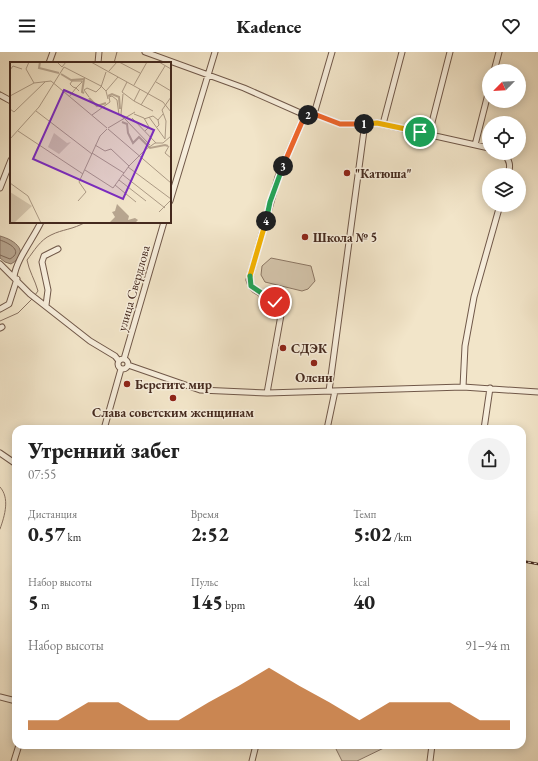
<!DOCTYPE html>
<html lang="ru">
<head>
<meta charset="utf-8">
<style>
  body { margin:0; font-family:"EB Garamond",serif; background:#f2f2f2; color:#222; height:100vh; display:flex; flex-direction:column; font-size:15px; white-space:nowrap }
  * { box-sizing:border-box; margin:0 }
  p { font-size:13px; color:#767676 }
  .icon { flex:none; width:22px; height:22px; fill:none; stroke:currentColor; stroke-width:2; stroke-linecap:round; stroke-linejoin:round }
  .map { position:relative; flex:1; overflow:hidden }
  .sheet { position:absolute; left:12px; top:373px; width:514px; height:324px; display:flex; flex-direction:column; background:#fff; border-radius:12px; box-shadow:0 2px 10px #0003 }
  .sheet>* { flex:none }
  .needle { width:26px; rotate:246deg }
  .controls { position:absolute; left:482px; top:12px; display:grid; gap:8px }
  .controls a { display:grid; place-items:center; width:44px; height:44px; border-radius:50%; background:#fff; box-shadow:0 2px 10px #0003; font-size:20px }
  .pin { position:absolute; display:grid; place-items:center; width:34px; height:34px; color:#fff; margin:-17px; border:2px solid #fff; border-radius:50%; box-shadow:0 1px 4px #0007 }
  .km { position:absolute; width:20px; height:20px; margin:-10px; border-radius:50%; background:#222; color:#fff; font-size:11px; line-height:20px; text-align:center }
  .round { display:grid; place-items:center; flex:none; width:42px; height:42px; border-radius:21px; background:#f2f2f2 }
  .overview { display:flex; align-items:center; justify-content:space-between; height:68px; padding:0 16px }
  h1 { font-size:22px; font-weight:800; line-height:30px }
  .metrics { display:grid; grid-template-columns:repeat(3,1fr); gap:6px; height:68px; padding:4px 16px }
  .metrics div { display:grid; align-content:center }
  .metrics b { font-size:20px; font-weight:800 }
  .metrics small { font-size:11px; font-weight:400 }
  .metrics p { font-size:11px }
  .chart { height:112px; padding:8px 16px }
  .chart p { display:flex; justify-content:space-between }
  .chart svg { width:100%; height:72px; margin-top:4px; fill:#b45309; opacity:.7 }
  header { display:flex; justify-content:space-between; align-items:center; height:52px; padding:0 16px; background:#fff; font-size:18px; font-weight:800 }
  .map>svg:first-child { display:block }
  .green { fill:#d4c5ac; stroke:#8c7765 }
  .water { fill:#b7a58f; stroke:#897362 }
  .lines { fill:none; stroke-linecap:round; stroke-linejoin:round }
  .shore { stroke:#7e6756; stroke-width:1 }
  .stream { stroke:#897362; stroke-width:1 }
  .minor-casing { stroke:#705849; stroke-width:7 }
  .minor { stroke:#f7eedc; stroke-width:5 }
  .rail-casing { stroke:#44291e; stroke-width:2.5 }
  .rail { stroke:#f7eedc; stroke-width:1; stroke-dasharray:3; stroke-linecap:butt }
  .split-1-casing { stroke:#fff; stroke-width:8 }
  .split-2-casing { stroke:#fff; stroke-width:8 }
  .split-3-casing { stroke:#fff; stroke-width:8 }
  .split-4-casing { stroke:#fff; stroke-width:8 }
  .split-5-casing { stroke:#fff; stroke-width:8 }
  .split-6-casing { stroke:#fff; stroke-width:8 }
  .split-1 { stroke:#f5b400; stroke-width:5 }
  .split-2 { stroke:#f0652b; stroke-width:5 }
  .split-3 { stroke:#f0652b; stroke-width:5 }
  .split-4 { stroke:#22a559; stroke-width:5 }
  .split-5 { stroke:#f5b400; stroke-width:5 }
  .split-6 { stroke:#22a559; stroke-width:5 }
  .poi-dot { fill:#8f2418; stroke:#f7eedc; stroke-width:1.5 }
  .labels { text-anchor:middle; stroke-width:3; stroke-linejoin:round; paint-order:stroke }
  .poi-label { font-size:13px; font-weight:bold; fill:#44291e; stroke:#f7eedc; text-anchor:start }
  .street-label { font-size:13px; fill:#44291e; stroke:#f7eedc }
  .inset-river { fill:none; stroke:#b7a58f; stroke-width:2 }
  .inset-road { fill:none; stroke:#ac9a85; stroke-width:1 }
  .view { fill:#7b2cbf; fill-opacity:0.15; stroke:#7b2cbf; stroke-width:2 }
  .inset-edge { fill:none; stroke:#44291e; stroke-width:2 }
</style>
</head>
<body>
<header><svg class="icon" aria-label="menu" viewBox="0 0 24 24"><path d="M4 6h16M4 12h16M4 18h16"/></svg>Kadence<svg class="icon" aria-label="heart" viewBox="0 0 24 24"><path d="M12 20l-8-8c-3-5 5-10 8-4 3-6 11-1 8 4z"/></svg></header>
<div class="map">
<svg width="538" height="709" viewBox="0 0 538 709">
  <rect width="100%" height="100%" fill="#f2e5c9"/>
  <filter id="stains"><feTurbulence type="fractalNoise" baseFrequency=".005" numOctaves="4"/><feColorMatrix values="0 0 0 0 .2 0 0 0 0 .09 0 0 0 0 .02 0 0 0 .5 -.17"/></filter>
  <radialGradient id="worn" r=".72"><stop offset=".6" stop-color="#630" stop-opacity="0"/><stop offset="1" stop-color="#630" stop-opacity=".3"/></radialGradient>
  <!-- green -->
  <path class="green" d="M 271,206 L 311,214 L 315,229 L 308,237 L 302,239 L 265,230 L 261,223 L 262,214 Z
    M 334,693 L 390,693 L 357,709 L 342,709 Z"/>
  <!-- water -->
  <path class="water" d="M 0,184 C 15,188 31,200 11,212 L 5,210 L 0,206 Z"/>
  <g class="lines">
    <!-- shore -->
    <path class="shore" d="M 0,188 C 9,191 24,199 10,207 L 0,203"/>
    <!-- stream -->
    <path class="stream" d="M 114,11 L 117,0
      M 35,243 L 38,239 C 35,228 29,219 27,208 C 34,199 40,188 51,183 C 63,177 72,178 86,170
      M 0,269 L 18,261 L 33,246
      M 0,435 C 10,446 5,463 0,477"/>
    <!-- minor casing -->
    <g class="minor-casing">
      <path id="minor" d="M 145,0 L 244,36 L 305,63 L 314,62 L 340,72 L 377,71 L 489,96
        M 49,11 L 53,0
        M 98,11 L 99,0
        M 494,19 L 499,0
        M 0,43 L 11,49
        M 314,62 L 332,0
        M 383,72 L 402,0
        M 429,82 L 450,0
        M 475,93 L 489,38
        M 503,101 C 510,108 511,114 508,123
        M 0,136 L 11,108
        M 170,149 L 215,0
        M 0,212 L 30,242 L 90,289 L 115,304 L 119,309
        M 14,225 C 16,208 33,187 41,170
        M 46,253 L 48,238 L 42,210 L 44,204 L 58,197
        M 0,257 L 9,252 L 17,227
        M 0,276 L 2,275
        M118 312a5 5 0 1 1 10 0a5 5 0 1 1-10 0Z
        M 124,307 L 164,170
        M 128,313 L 200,338 L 267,341 L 463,335 L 538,340
        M 463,335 L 465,294 L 474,245 L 500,153
        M 329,339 L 365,71
        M 267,341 L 281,263 L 275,250 L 255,238 L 251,234 L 249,228 L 278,125 L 305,63
        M 104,377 L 121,317
        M 327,377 L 335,339
        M 484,377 L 490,336
        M 0,401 L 16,412
        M 0,645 L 16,649
        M 14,709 L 19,693
        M 252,709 L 256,693
        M 430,709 L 432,693"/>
    </g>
    <!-- minor -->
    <use href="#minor" class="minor"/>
    <!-- rail casing -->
    <g class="rail-casing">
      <path id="rail" d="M 522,509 L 538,512"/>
    </g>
    <!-- rail -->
    <use href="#rail" class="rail"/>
  </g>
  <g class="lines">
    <!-- split-1 casing -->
    <g class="split-1-casing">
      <path id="split-1" d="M 364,72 L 377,71 L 420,80"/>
    </g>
    <!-- split-2 casing -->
    <g class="split-2-casing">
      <path id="split-2" d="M 308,63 L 314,62 L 340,72 L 364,72"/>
    </g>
    <!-- split-3 casing -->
    <g class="split-3-casing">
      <path id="split-3" d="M 283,114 L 305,63 L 308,63"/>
    </g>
    <!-- split-4 casing -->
    <g class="split-4-casing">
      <path id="split-4" d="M 266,169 L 270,150 L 283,114"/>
    </g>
    <!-- split-5 casing -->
    <g class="split-5-casing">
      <path id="split-5" d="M 250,224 L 266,169"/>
    </g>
    <!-- split-6 casing -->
    <g class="split-6-casing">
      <path id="split-6" d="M 250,224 L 251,234 L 275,250"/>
    </g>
    <!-- split-1 -->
    <use href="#split-1" class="split-1"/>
    <!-- split-2 -->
    <use href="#split-2" class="split-2"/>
    <!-- split-3 -->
    <use href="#split-3" class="split-3"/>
    <!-- split-4 -->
    <use href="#split-4" class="split-4"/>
    <!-- split-5 -->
    <use href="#split-5" class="split-5"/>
    <!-- split-6 -->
    <use href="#split-6" class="split-6"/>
  </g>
  <!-- markers -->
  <g class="poi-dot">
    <circle cx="347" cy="121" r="4"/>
    <circle cx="305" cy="185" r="4"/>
    <circle cx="283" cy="296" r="4"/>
    <circle cx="314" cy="311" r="4"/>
    <circle cx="127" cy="332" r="4"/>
    <circle cx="173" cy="346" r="4"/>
  </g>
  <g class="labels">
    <!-- poi labels -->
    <g class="poi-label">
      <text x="355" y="126">"Катюша"</text>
      <text x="313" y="190">Школа № 5</text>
      <text x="291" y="301">СДЭК</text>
      <text x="314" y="330" text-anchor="middle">Олени</text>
      <text x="135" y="337">Берегите мир</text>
      <text x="173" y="365" text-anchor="middle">Слава советским женщинам</text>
    </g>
    <!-- street labels -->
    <g class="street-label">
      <text transform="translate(133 236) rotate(-74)" y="5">улица Свердлова</text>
    </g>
  </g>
  <!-- overview -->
  <g transform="translate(10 10)">
    <rect width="161" height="161" fill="#f2e5c9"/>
    <path d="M 44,71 L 57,81 L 61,80 L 49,92 L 38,85 ZM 0,130 L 22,144 L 4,161 L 0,161 Z" fill="#d4c5ac"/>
    <path d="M 107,142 L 119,154 L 118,158 L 125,156 L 128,158 L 125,161 L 99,161 L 105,155 L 102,150 L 105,149 Z" fill="#b7a58f"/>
    <path class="inset-river" d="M 30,0 L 29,6 L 49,11M 51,12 L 61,18 L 74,17 L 72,30 L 74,31M 98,34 L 102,32 L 109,35 L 110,47M 79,36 L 87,44 L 96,41M 112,60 L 117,62 L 118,71 L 123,81 L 129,75 L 140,86 L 155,83 L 158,84"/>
    <path class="inset-road" d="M 19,0 L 16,7 L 24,21M 47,0 L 52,5 L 56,0M 81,0 L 153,40 L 161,50M 109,0 L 130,11M 149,0 L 161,7M 54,5 L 91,24 L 96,29 L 98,37M 0,8 L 3,4 L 12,7M 99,9 L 107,0M 117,20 L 112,30 L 124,39M 146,20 L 161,29M 124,23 L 137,0M 130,27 L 124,39 L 143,49M 96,29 L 108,15M 113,32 L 111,52 L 114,57M 0,34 L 24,21 L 41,19 L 97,66M 59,35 L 66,26 L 72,20 L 72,19 L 62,19 L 60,22 L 63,25 L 66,26 L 69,29M 79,35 L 74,28 L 77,26 L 86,30 L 91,25 L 96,10M 131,43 L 155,4M 0,47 L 4,50 L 35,20M 26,49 L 82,92M 124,52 L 134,56 L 139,65 L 135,69M 82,53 L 100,40 L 99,35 L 102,34 L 107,38 L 109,53M 139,55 L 155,77M 122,56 L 146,81M 115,57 L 140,83M 134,57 L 143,54 L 148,58M 147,65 L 149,63 L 148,58 L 153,52M 98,66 L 125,50M 98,67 L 161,121M 8,69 L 73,112M 0,77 L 29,45 L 54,5M 155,77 L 156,59 L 152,48 L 161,35M 85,83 L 95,89 L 101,87 L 119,104M 159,84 L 155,91 L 161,96M 82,91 L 114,111M 118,105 L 161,137M 75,108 L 103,126 L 119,104 L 135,88 L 145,81 L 153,81 L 161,74M 113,113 L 155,146M 109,118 L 136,139M 0,121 L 18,134 L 31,161M 105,123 L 126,140M 68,139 L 76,130 L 69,120 L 90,74 L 97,67M 149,150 L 161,138"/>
    <path class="view" d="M 54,28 L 144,68 L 113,137 L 23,97 Z"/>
    <rect width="161" height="161" class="inset-edge"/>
  </g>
  <rect width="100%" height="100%" filter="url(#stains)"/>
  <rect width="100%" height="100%" fill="url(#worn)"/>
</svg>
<div class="controls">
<a><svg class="needle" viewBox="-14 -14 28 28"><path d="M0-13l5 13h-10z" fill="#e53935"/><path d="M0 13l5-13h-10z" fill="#767676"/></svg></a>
<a><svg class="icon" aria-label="locate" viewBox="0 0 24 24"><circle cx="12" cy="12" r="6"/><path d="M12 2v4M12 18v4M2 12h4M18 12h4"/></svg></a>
<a><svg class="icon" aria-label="layers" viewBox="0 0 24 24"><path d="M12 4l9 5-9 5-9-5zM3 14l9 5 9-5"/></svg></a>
</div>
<div class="pin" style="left:420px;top:80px;background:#1e9e55"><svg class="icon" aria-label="arrive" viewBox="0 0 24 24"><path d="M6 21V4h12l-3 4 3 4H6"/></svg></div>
<div class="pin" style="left:275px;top:250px;background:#d93025"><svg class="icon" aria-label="check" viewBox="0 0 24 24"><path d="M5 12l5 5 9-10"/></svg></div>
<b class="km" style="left:364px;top:72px">1</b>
<b class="km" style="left:308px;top:63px">2</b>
<b class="km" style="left:283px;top:114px">3</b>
<b class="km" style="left:266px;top:169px">4</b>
<section class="sheet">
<div class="overview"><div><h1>Утренний забег</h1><p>07:55</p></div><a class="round"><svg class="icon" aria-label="share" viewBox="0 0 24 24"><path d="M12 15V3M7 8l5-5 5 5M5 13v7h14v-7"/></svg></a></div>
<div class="metrics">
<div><p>Дистанция</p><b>0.57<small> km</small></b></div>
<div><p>Время</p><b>2:52</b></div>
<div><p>Темп</p><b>5:02<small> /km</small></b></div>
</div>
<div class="metrics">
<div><p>Набор высоты</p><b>5<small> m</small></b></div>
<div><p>Пульс</p><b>145<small> bpm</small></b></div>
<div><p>kcal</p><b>40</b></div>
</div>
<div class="chart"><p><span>Набор высоты</span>91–94 m</p>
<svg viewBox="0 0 160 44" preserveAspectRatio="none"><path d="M0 44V38L10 38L20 27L30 27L40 38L50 38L60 27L70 17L80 6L90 17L100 27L110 38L120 27L130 27L140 27L150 38L160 38V44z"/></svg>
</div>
</section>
</div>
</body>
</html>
